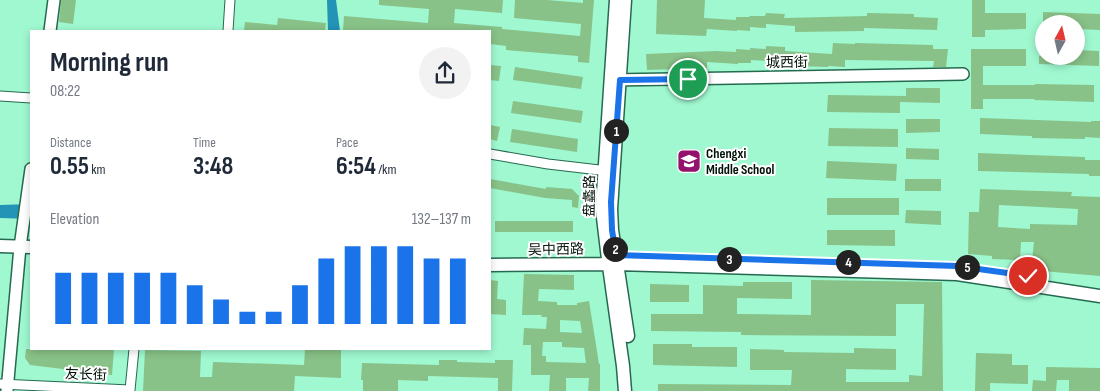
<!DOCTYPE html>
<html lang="en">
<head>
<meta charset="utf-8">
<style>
  body { margin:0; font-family:"Sofia Sans Condensed","Noto Sans SC",sans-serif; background:#f2f2f3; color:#1f2937; height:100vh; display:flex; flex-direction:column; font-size:19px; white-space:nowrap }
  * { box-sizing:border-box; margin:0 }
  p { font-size:16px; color:#747a83 }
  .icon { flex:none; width:28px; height:28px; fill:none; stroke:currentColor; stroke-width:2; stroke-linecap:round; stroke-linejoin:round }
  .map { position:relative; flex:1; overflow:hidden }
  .details { position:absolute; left:30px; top:30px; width:461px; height:320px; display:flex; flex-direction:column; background:#fff; border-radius:0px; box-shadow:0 2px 8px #0003 }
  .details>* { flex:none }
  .needle { width:32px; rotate:8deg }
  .buttons { position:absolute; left:1035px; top:15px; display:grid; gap:10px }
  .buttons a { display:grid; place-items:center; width:50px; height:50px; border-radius:50%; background:#fff; box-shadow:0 2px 8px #0003; font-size:25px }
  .pin { position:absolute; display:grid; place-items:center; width:42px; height:42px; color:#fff; margin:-21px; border:2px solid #fff; border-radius:50%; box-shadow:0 1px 5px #0007 }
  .km { position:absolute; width:25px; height:25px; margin:-12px; border-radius:50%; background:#222; color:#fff; font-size:14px; line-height:25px; text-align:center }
  .round { display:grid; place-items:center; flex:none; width:52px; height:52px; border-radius:26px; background:#f2f2f3 }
  .head { display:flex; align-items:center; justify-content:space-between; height:85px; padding:0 20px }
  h1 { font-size:28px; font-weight:700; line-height:38px }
  .figures { display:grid; grid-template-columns:repeat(3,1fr); gap:8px; height:85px; padding:5px 20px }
  .figures div { display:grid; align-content:center }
  .figures b { font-size:25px; font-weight:700 }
  .figures small { font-size:14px; font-weight:400 }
  .figures p { font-size:14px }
  .chart { height:140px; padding:10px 20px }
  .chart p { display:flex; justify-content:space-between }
  .chart svg { width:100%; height:90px; margin-top:5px; stroke:#1a73e8; stroke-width:6 }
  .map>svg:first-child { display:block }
  .water { fill:#2393b6 }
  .building { fill:#88c288; fill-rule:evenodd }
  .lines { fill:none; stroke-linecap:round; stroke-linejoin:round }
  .minor-casing { stroke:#256a4f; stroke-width:11 }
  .tertiary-casing { stroke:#256a4f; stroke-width:14 }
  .secondary-casing { stroke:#256a4f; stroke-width:15 }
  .minor { stroke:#fff; stroke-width:9 }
  .tertiary { stroke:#fff; stroke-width:11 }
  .secondary { stroke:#fff; stroke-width:12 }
  .route-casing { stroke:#fff; stroke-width:10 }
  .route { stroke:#1a73e8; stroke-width:6 }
  .labels { text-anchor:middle; stroke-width:4; stroke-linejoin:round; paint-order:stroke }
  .street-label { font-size:14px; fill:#001107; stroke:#fff }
  .poi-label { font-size:14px; font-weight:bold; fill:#001107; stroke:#fff; text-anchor:start }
</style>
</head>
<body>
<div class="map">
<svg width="1100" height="391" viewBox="0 0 1100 391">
  <rect width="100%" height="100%" fill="#9ff8d0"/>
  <!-- water -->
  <path class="water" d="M 327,0 L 336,0 L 340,31 L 328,31 Z
    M 31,204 L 31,219 L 0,218 L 0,205 Z"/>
  <!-- building -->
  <path class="building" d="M 61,0 L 76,0 L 73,24 L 59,22 Z
    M 379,0 L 503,0 L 502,13 L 455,9 L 454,23 L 502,27 L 502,29 L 580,36 L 581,24 L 514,18 L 515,0 L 547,0 L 583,3 L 583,0 L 594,0 L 589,63 L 578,62 L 578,56 L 506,50 L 506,46 L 490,44 L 490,31 L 343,31 L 344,16 L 428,23 L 429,9 L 379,5 Z
    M 657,0 L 705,0 L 704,18 L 736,20 L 736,17 L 749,17 L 750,16 L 765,16 L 766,13 L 785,14 L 784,18 L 867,16 L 867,13 L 914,14 L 914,17 L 938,18 L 937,30 L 864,28 L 864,31 L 795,32 L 795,26 L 766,24 L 766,28 L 750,27 L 750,31 L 737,30 L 737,31 L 707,29 L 706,36 L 656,34 Z
    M 972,0 L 985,0 L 985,13 L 1026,13 L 1026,29 L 985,30 L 985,37 L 972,37 Z
    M 1043,12 L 1100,14 L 1100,30 L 1076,29 L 1076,24 L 1043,24 Z
    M 278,18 L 326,23 L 325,31 L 244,31 L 245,22 L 277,25 Z
    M 833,43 L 855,44 L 855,43 L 933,45 L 933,49 L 948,49 L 946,67 L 933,67 L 934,61 L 845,60 L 845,67 L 829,66 L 828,67 L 795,66 L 795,59 L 767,57 L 766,61 L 751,60 L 751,63 L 738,63 L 738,64 L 707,62 L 707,68 L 647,70 L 646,54 L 716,51 L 736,52 L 736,49 L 750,50 L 750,48 L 766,49 L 766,46 L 785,47 L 785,51 L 832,54 Z
    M 971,49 L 1026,49 L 1026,66 L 983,66 L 983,85 L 1035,85 L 1035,84 L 1094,85 L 1094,102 L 1034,100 L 1035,99 L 983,99 L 983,109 L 971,109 Z
    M 1076,50 L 1099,51 L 1099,66 L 1039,64 L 1039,56 L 1076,56 Z
    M 490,65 L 501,66 L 499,81 L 490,80 Z
    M 515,67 L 583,77 L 581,89 L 513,80 Z
    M 906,88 L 940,88 L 940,103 L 900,102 L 900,113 L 827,112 L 828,95 L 906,96 Z
    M 513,101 L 583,111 L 581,123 L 511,113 Z
    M 980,118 L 1091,122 L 1091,121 L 1100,121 L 1100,138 L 1085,137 L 1085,139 L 1032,138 L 1032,136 L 980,134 Z
    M 906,119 L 940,119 L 940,132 L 906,133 Z
    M 490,125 L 500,127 L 497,141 L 490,139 Z
    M 829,128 L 898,129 L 898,147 L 828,146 Z
    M 512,129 L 578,139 L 577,152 L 510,142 Z
    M 906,148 L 939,149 L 939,160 L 906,159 Z
    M 978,153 L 1085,157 L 1085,160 L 1100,160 L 1100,176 L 1089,176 L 1089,174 L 978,171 Z
    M 827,161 L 897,164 L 896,181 L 826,178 Z
    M 490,179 L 546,189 L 546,187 L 572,189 L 579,196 L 578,208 L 572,207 L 572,200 L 545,198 L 490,188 Z
    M 905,179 L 941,179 L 941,191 L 905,191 Z
    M 980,189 L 1072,192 L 1071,196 L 1100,197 L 1100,276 L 1031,270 L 1034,242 L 1021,242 L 1020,260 L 992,259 L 992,256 L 968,254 L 969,212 L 979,212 ZM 999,205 L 1078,209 L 1077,225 L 1030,224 L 1030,229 L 998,227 Z
    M 827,198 L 899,198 L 899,215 L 827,215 Z
    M 906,210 L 941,211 L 941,225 L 905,223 Z
    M 495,221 L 573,221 L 573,232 L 495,232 Z
    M 827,230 L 895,230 L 895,246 L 827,245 Z
    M 524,274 L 574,275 L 574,290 L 539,289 L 538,301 L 557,302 L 557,305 L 577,305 L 577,303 L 589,301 L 599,364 L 600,364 L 600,391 L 588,391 L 589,378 L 566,378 L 566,391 L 549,391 L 550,375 L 531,375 L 531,345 L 523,345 L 524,328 L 546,329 L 547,317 L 541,317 L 542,315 L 522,315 ZM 560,320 L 580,321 L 582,333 L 560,332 ZM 543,342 L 562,342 L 562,347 L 584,348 L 586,363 L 546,362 L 546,356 L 542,356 Z
    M 490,280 L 498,281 L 497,299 L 506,300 L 506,315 L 490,314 Z
    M 811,280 L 942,282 L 943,391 L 658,391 L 658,384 L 791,385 L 792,370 L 750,370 L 750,349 L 784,350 L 784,352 L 854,353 L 854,348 L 896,349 L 896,370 L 846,369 L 846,382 L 909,382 L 909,375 L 922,376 L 924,304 L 896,304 L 896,336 L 741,335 L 741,332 L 651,331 L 651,314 L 703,314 L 703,285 L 743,286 L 743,282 L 792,282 L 792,299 L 737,298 L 737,314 L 811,315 Z
    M 650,284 L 689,285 L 689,302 L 650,302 Z
    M 653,344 L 692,344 L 692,347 L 737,347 L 737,367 L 653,365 Z
    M 26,349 L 114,349 L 112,375 L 30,365 L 25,358 Z
    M 305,349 L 341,349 L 341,378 L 295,376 L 294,391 L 143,391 L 145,350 L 201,351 L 200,377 L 212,377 L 213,362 L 304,365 Z
    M 976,353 L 1012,354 L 1012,365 L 1028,365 L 1028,384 L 990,383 L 990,391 L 975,391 Z
    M 439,360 L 457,360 L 457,362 L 495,363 L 495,360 L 513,360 L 512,391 L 498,391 L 498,378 L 428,376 L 428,381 L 398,380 L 398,391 L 363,391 L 363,380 L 361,380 L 362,363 L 439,365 Z
    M 1046,367 L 1100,368 L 1100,391 L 1069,391 L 1069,380 L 1057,380 L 1056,391 L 1032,391 L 1033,380 L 1046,381 Z"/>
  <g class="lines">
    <!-- minor casing -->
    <g class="minor-casing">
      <path id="minor" d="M 228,31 L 230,0
        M 0,96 L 31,98
        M 490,154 L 548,164 L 608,171
        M 0,384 L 130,390 L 134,349"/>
    </g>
    <!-- tertiary casing -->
    <g class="tertiary-casing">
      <path id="tertiary" d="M 50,31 L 54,0
        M 611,80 L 963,74
        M 7,391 L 20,247 L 31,169"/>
    </g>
    <!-- secondary casing -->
    <g class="secondary-casing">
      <path id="secondary" d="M 616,0 L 602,209 L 608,259 L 623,366 L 625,391
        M 625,0 L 611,209 L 612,230 L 628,336
        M 0,246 L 31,247
        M 490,265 L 617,264 L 957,274 L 1100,296"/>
    </g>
    <!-- minor -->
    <use href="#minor" class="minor"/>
    <!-- tertiary -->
    <use href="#tertiary" class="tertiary"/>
    <!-- secondary -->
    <use href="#secondary" class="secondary"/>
  </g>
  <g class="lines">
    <!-- route casing -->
    <g class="route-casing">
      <path id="route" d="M 688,79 L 620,80 L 611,202 L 612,230 L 616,255 L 957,266 L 1028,276"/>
    </g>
    <!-- route -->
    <use href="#route" class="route"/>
  </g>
  <!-- icons -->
  <defs>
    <g id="school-square" transform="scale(1.25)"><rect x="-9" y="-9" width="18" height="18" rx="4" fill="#93126c" stroke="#fff"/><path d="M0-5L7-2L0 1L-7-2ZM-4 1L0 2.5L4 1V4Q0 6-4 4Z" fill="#fff"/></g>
  </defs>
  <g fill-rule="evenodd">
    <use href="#school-square" x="689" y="161"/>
  </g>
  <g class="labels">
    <!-- street labels -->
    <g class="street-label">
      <text transform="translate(787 62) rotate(-1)" y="5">城西街</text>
      <text transform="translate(589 196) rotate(-89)" y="5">盘蠡路</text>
      <text transform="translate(556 249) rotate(-1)" y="5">吴中西路</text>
      <text transform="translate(86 374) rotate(2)" y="5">友长街</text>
    </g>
    <!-- poi labels -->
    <g class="poi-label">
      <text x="706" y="158">Chengxi<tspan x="706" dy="16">Middle School</tspan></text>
    </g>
  </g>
</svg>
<div class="buttons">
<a><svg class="needle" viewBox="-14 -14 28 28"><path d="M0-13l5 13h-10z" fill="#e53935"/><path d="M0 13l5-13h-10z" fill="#747a83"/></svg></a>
</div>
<div class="pin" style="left:688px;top:79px;background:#1e9e55"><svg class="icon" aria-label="arrive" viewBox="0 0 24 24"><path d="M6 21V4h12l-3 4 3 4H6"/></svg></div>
<div class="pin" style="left:1028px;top:276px;background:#d93025"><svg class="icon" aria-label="check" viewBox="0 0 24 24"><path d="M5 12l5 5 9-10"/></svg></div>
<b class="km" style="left:616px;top:131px">1</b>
<b class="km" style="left:615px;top:249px">2</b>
<b class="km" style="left:729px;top:259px">3</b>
<b class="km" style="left:848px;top:262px">4</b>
<b class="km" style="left:967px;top:267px">5</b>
<section class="details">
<div class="head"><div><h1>Morning run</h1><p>08:22</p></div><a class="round"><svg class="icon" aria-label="share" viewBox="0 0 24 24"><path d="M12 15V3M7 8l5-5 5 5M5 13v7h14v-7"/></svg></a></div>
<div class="figures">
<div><p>Distance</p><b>0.55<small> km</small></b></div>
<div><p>Time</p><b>3:48</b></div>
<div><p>Pace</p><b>6:54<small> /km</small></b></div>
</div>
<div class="chart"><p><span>Elevation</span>132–137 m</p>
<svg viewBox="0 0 160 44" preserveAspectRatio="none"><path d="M5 44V19M15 44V19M25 44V19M35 44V19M45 44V19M55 44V25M65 44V32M75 44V38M85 44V38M95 44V25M105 44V12M115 44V6M125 44V6M135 44V6M145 44V12M155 44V12"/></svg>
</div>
</section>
</div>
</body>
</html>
